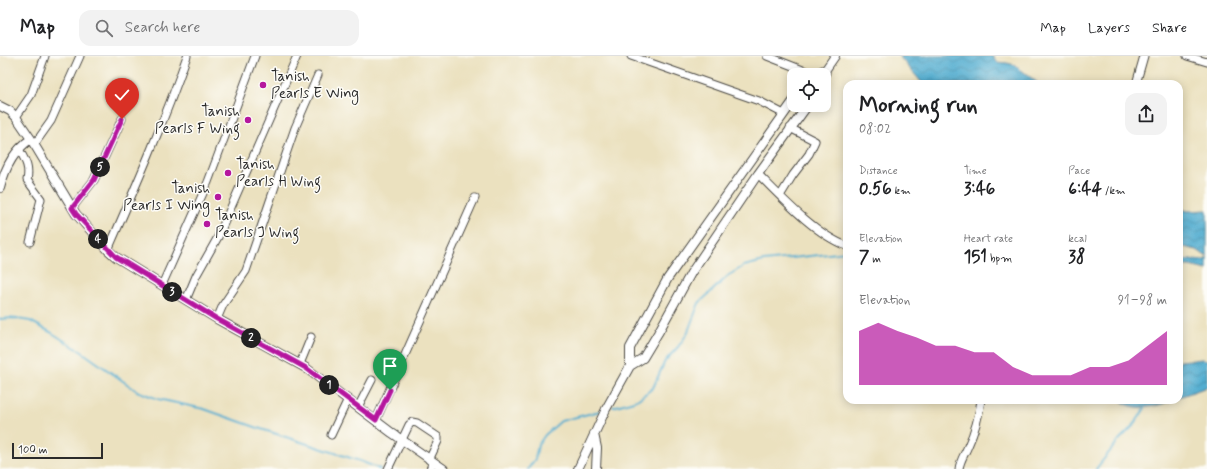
<!DOCTYPE html>
<html lang="en">
<head>
<meta charset="utf-8">
<style>
  body { margin:0; font-family:Mynerve,sans-serif; background:#f2f2f2; color:#202124; height:100vh; display:flex; flex-direction:column; font-size:15px; white-space:nowrap }
  * { box-sizing:border-box; margin:0 }
  p { font-size:13px; color:#757577 }
  .icon { flex:none; width:22px; height:22px; fill:none; stroke:currentColor; stroke-width:2; stroke-linecap:round; stroke-linejoin:round }
  .map { position:relative; flex:1; overflow:hidden }
  .panel { position:absolute; left:843px; top:24px; width:340px; height:324px; display:flex; flex-direction:column; background:#fff; border-radius:12px; box-shadow:0 2px 10px #0003 }
  .panel>* { flex:none }
  .fabs { position:absolute; left:787px; top:12px; display:grid; gap:8px }
  .fabs a { display:grid; place-items:center; width:44px; height:44px; border-radius:8px; background:#fff; box-shadow:0 2px 10px #0003; font-size:20px }
  .scale { position:absolute; left:12px; bottom:10px; width:91px; box-sizing:border-box; padding-left:4px; border:2px solid #2b2b2b; border-top:0; font-size:11px; line-height:14px; white-space:nowrap; color:#2b2b2b; -webkit-text-stroke:3px #fdfcf7; paint-order:stroke }
  .pin { position:absolute; display:grid; place-items:center; width:34px; height:34px; color:#fff; margin:-41px -17px; border-radius:50% 50% 50% 0; rotate:-45deg; box-shadow:0 0 4px #0007 }
  .pin .icon { rotate:45deg }
  .km { position:absolute; width:20px; height:20px; margin:-10px; border-radius:50%; background:#222; color:#fff; font-size:11px; line-height:20px; text-align:center }
  .round { display:grid; place-items:center; flex:none; width:42px; height:42px; border-radius:12px; background:#f2f2f2 }
  .summary { display:flex; align-items:center; justify-content:space-between; height:68px; padding:0 16px }
  h1 { font-size:22px; font-weight:800; line-height:30px }
  .figures { display:grid; grid-template-columns:repeat(3,1fr); gap:6px; height:68px; padding:4px 16px }
  .figures div { display:grid; align-content:center }
  .figures b { font-size:17px; font-weight:800 }
  .figures small { font-size:11px; font-weight:400 }
  .figures p { font-size:11px }
  .chart { height:112px; padding:8px 16px }
  .chart p { display:flex; justify-content:space-between }
  .chart svg { width:100%; height:72px; margin-top:4px; fill:#b5179e; opacity:.7 }
  header { display:flex; align-items:center; gap:24px; box-sizing:border-box; height:56px; padding:0 20px; background:#fff; border-bottom:1px solid #e0e0e0 }
  header strong { font-size:19px }
  nav { display:flex; gap:22px; margin-inline-start:auto; font-size:14px }
  .search { width:280px; height:36px; background:#f2f2f2; display:flex; align-items:center; gap:10px; box-sizing:border-box; padding:0 14px; border-radius:12px; color:#757577; font-size:15px }
  .map>svg:first-child { display:block }
  .water { fill:url(#water-waves); stroke:#3e6c7e }
  .lines { fill:none; stroke-linecap:round; stroke-linejoin:round }
  .stream { stroke:#52add0; stroke-width:2 }
  .minor-casing { stroke:#484641; stroke-width:9 }
  .tertiary-casing { stroke:#484641; stroke-width:10 }
  .minor { stroke:#fff; stroke-width:7 }
  .tertiary { stroke:#fff; stroke-width:8 }
  .route-casing { stroke:#fff; stroke-width:8 }
  .route { stroke:#b5179e; stroke-width:5 }
  .poi-dot { fill:#b5179e; stroke:#fdfcf7; stroke-width:1.5 }
  .labels { text-anchor:middle; stroke-width:3; stroke-linejoin:round; paint-order:stroke }
  .poi-label { font-size:15px; fill:#2b2b2b; stroke:#fdfcf7; text-anchor:start }
</style>
</head>
<body>
<header>
<strong>Map</strong>
<div class="search"><svg class="icon" aria-label="search" viewBox="0 0 24 24"><circle cx="10" cy="10" r="6"/><path d="M15 15l6 6"/></svg>Search here</div>
<nav><a>Map</a><a>Layers</a><a>Share</a></nav>
</header>
<div class="map">
<svg width="1207" height="413" viewBox="0 0 1207 413">
  <defs>
    <pattern id="water-waves" width="16" height="10" patternUnits="userSpaceOnUse"><rect width="16" height="10" fill="#52add0"/><path d="M0 5q4-4 8 0t8 0" fill="none" stroke="#448da9"/></pattern>
  </defs>
  <rect width="100%" height="100%" fill="#fdfcf7"/>
  <filter id="ink" filterUnits="userSpaceOnUse"><feTurbulence type="fractalNoise" baseFrequency=".025" numOctaves="2"/><feDisplacementMap in="SourceGraphic" scale="8" xChannelSelector="R" yChannelSelector="G"/><feConvolveMatrix kernelMatrix="1 2 1 2 8 2 1 2 1" color-interpolation-filters="sRGB"/></filter>
  <filter id="wash" filterUnits="userSpaceOnUse"><feTurbulence type="fractalNoise" baseFrequency=".012" numOctaves="4" result="noise"/><feDisplacementMap in="SourceGraphic" scale="16" xChannelSelector="R" yChannelSelector="G"/><feGaussianBlur stdDeviation="0.9" result="paint"/><feColorMatrix in="noise" values="0 0 0 0 0 0 0 0 0 0 0 0 0 0 0 0 0 1.4 0 .05"/><feComposite in="paint" operator="in"/></filter>
  <g filter="url(#wash)">
    <rect width="100%" height="100%" fill="#ebe1bf"/>
    <!-- water -->
    <path class="water" d="M 899,0 L 992,0 L 997,6 L 1007,7 L 1015,9 L 1020,14 L 1024,16 L 1039,28 L 923,28 Z
      M 1179,152 L 1188,155 L 1207,154 L 1207,201 L 1197,194 L 1179,190 Z
      M 1207,202 L 1207,214 L 1189,210 L 1179,210 L 1179,204 L 1204,204 Z
      M 1202,303 L 1207,304 L 1207,331 L 1179,341 L 1179,305 Z
      M 1120,344 L 1173,344 C 1158,351 1133,356 1120,344 Z"/>
    <g class="lines">
      <!-- stream -->
      <path class="stream" d="M 0,263 L 11,262 L 30,265 L 52,277 L 82,296 L 137,335 L 158,343 L 204,353 L 258,372 L 360,405 L 380,413
        M 613,351 L 637,344 L 653,332 L 665,305 L 678,291 L 687,278 L 699,247 L 729,219 L 744,210 L 764,205 L 847,196
        M 528,413 L 535,403 L 538,389 L 545,379 L 561,365 L 600,355
        M 1096,413 L 1119,384 L 1134,369 L 1145,352"/>
    </g>
  </g>
  <g filter="url(#ink)">
    <g class="lines">
      <!-- minor casing -->
      <g class="minor-casing">
        <path id="minor" d="M 631,0 L 759,45 L 784,58
          M 767,0 L 813,18
          M 1187,0 L 1207,6
          M 1136,28 L 1144,0
          M 16,61 L 31,39 L 45,0
          M 34,89 L 51,65 L 80,0
          M 19,93 C 25,104 30,111 27,124 L 41,143 L 30,186
          M 758,118 C 781,141 816,179 847,190
          M 780,140 L 793,119 L 809,98 L 815,85 L 790,72
          M 72,152 L 94,124 L 122,63
          M 108,194 C 136,130 164,66 187,0
          M 162,229 L 208,126 L 255,0
          M 186,244 L 196,220 L 218,181 L 297,0
          M 217,263 L 223,249 L 246,215 L 295,72 L 318,19
          M 300,308 L 311,281
          M 358,351 L 372,324
          M 376,364 L 475,142
          M 331,379 L 348,343
          M 388,413 L 409,369 L 412,366 L 417,367 L 438,381 L 438,385 L 429,404
          M 430,413 L 433,406
          M 959,413 C 960,404 965,398 968,390 C 975,375 979,360 981,344"/>
      </g>
      <!-- tertiary casing -->
      <g class="tertiary-casing">
        <path id="tertiary" d="M 812,19 L 826,13
          M 824,25 L 826,13 L 835,0
          M 0,50 L 10,55 L 16,61 L 31,83 L 76,158 L 108,194 L 116,201 L 217,263 L 306,312 L 392,377 L 444,413
          M 0,132 C 5,112 14,94 31,83
          M 630,310 L 630,292 L 668,222 L 794,44
          M 594,378 L 597,392 L 596,413
          M 578,413 L 606,353 L 630,310 L 643,302 L 658,277 L 691,217 L 758,118 L 808,49"/>
      </g>
      <!-- minor -->
      <use href="#minor" class="minor"/>
      <!-- tertiary -->
      <use href="#tertiary" class="tertiary"/>
    </g>
  </g>
  <g class="lines" filter="url(#ink)">
    <!-- route casing -->
    <g class="route-casing">
      <path id="route" d="M 122,63 L 94,124 L 72,152 L 76,158 L 116,201 L 217,263 L 306,312 L 376,364 L 390,334"/>
    </g>
    <!-- route -->
    <use href="#route" class="route"/>
  </g>
  <!-- markers -->
  <g class="poi-dot">
    <circle cx="263" cy="29" r="4"/>
    <circle cx="248" cy="64" r="4"/>
    <circle cx="228" cy="117" r="4"/>
    <circle cx="218" cy="141" r="4"/>
    <circle cx="207" cy="168" r="4"/>
  </g>
  <g class="labels">
    <!-- poi labels -->
    <g class="poi-label">
      <text x="271" y="25">Tanish<tspan x="271" dy="17">Pearls E Wing</tspan></text>
      <text x="240" y="60" text-anchor="end">Tanish<tspan x="240" dy="17">Pearls F Wing</tspan></text>
      <text x="236" y="113">Tanish<tspan x="236" dy="17">Pearls H Wing</tspan></text>
      <text x="210" y="137" text-anchor="end">Tanish<tspan x="210" dy="17">Pearls I Wing</tspan></text>
      <text x="215" y="164">Tanish<tspan x="215" dy="17">Pearls J Wing</tspan></text>
    </g>
  </g>
</svg>
<div class="fabs">
<a><svg class="icon" aria-label="locate" viewBox="0 0 24 24"><circle cx="12" cy="12" r="6"/><path d="M12 2v4M12 18v4M2 12h4M18 12h4"/></svg></a>
</div>
<div class="scale">100 m</div>
<div class="pin" style="left:390px;top:334px;background:#1e9e55"><svg class="icon" aria-label="arrive" viewBox="0 0 24 24"><path d="M6 21V4h12l-3 4 3 4H6"/></svg></div>
<div class="pin" style="left:122px;top:63px;background:#d93025"><svg class="icon" aria-label="check" viewBox="0 0 24 24"><path d="M5 12l5 5 9-10"/></svg></div>
<b class="km" style="left:329px;top:329px">1</b>
<b class="km" style="left:251px;top:282px">2</b>
<b class="km" style="left:172px;top:236px">3</b>
<b class="km" style="left:98px;top:183px">4</b>
<b class="km" style="left:100px;top:111px">5</b>
<section class="panel">
<div class="summary"><div><h1>Morning run</h1><p>08:02</p></div><a class="round"><svg class="icon" aria-label="share" viewBox="0 0 24 24"><path d="M12 15V3M7 8l5-5 5 5M5 13v7h14v-7"/></svg></a></div>
<div class="figures">
<div><p>Distance</p><b>0.56<small> km</small></b></div>
<div><p>Time</p><b>3:46</b></div>
<div><p>Pace</p><b>6:44<small> /km</small></b></div>
</div>
<div class="figures">
<div><p>Elevation</p><b>7<small> m</small></b></div>
<div><p>Heart rate</p><b>151<small> bpm</small></b></div>
<div><p>kcal</p><b>38</b></div>
</div>
<div class="chart"><p><span>Elevation</span>91–98 m</p>
<svg viewBox="0 0 160 44" preserveAspectRatio="none"><path d="M0 44V11L10 6L20 11L30 15L40 20L50 20L60 24L70 24L80 33L90 38L100 38L110 38L120 33L130 33L140 29L150 20L160 11V44z"/></svg>
</div>
</section>
</div>
</body>
</html>
